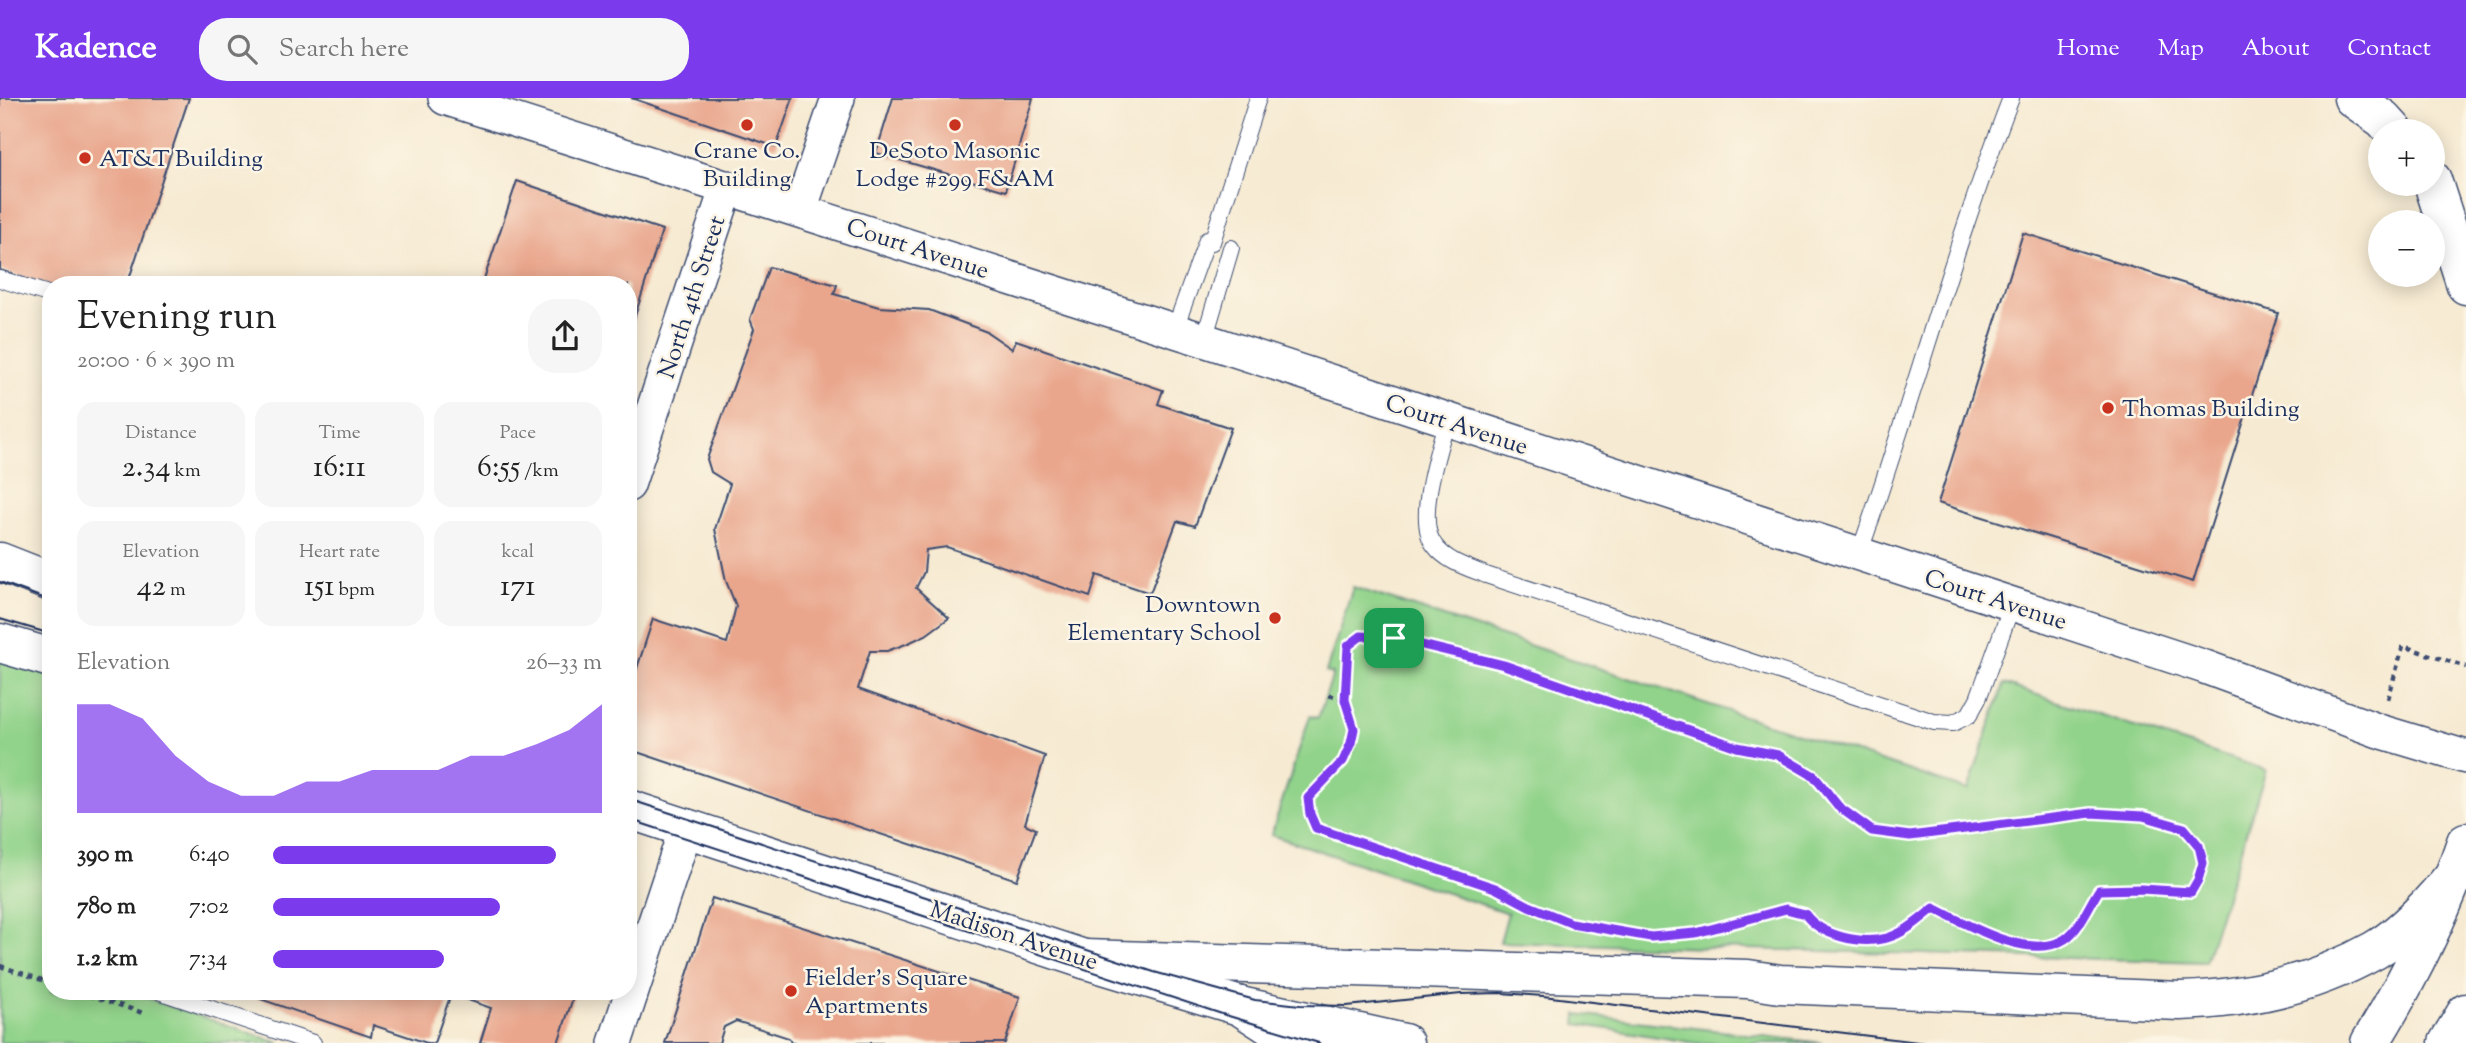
<!DOCTYPE html>
<html lang="en">
<head>
<meta charset="utf-8">
<style>
  body { margin:0; font-family:"Sorts Mill Goudy",serif; background:#f6f6f6; color:#222; height:100vh; display:flex; flex-direction:column; font-size:26px; white-space:nowrap }
  * { box-sizing:border-box; margin:0 }
  p { font-size:23px; color:#767676 }
  .icon { flex:none; width:38px; height:38px; fill:none; stroke:currentColor; stroke-width:2; stroke-linecap:round; stroke-linejoin:round }
  .map { position:relative; flex:1; overflow:hidden }
  .details { position:absolute; left:42px; top:178px; width:595px; height:724px; display:flex; flex-direction:column; background:#fff; border-radius:28px; box-shadow:0 4px 18px #0003 }
  .details>* { flex:none }
  .controls { position:absolute; left:2368px; top:21px; display:grid; gap:14px }
  .controls a { display:grid; place-items:center; width:77px; height:77px; border-radius:50%; background:#fff; box-shadow:0 4px 18px #0003; font-size:35px }
  .pin { position:absolute; display:grid; place-items:center; width:60px; height:60px; color:#fff; margin:-30px; border-radius:14px; box-shadow:0 4px 10px #0006 }
  .round { display:grid; place-items:center; flex:none; width:74px; height:74px; border-radius:28px; background:#f6f6f6 }
  .overview { display:flex; align-items:center; justify-content:space-between; height:119px; padding:0 35px }
  h1 { font-size:38px; font-weight:600; line-height:52px }
  .stats { display:grid; grid-template-columns:repeat(3,1fr); gap:10px; height:119px; padding:7px 35px }
  .stats div { display:grid; align-content:center; border-radius:18px; background:#f6f6f6; text-align:center }
  .stats b { font-size:30px; font-weight:600 }
  .stats small { font-size:19px; font-weight:400 }
  .stats p { font-size:19px }
  .chart { height:196px; padding:14px 35px }
  .chart p { display:flex; justify-content:space-between }
  .chart svg { width:100%; height:126px; margin-top:7px; fill:#7c3aed; opacity:.7 }
  ul { padding:0 35px; list-style:none; font-size:23px }
  li { display:grid; grid-template-columns:112px 84px 1fr; align-items:center; height:52px }
  li i { height:18px; border-radius:9px; background:#7c3aed }
  header { display:flex; align-items:center; gap:42px; box-sizing:border-box; height:98px; padding:0 35px; background:#7c3aed; color:#fff }
  header strong { font-size:33px }
  nav { display:flex; gap:38px; margin-inline-start:auto; font-size:24px }
  .search { width:490px; height:63px; background:#f6f6f6; display:flex; align-items:center; gap:18px; box-sizing:border-box; padding:0 24px; border-radius:28px; color:#767676; font-size:26px }
  .map>svg:first-child { display:block }
  .green { fill:#91d38a; stroke:#568174; stroke-width:2 }
  .building { fill:#e9a68c }
  .lines { fill:none; stroke-linecap:round; stroke-linejoin:round }
  .service-casing { stroke:#3c4b6f; stroke-width:18 }
  .minor-casing { stroke:#3c4b6f; stroke-width:36 }
  .tertiary-casing { stroke:#3c4b6f; stroke-width:41 }
  .primary-casing { stroke:#3c4b6f; stroke-width:41 }
  .path { stroke:#3c4b6f; stroke-width:4.5; stroke-dasharray:5 5; stroke-linecap:butt }
  .service { stroke:#fff; stroke-width:16 }
  .minor { stroke:#fff; stroke-width:33 }
  .tertiary { stroke:#fff; stroke-width:38 }
  .primary { stroke:#fff; stroke-width:38 }
  .tram { stroke:#1b2f5e; stroke-width:2 }
  .route-casing { stroke:#fff; stroke-width:14 }
  .route { stroke:#7c3aed; stroke-width:9 }
  .poi-dot { fill:#c8321e; stroke:#fcf5e5; stroke-width:2.5 }
  .labels { text-anchor:middle; stroke-width:5; stroke-linejoin:round; paint-order:stroke }
  .poi-label { font-size:24px; fill:#1b2f5e; stroke:#fcf5e5; text-anchor:start }
  .street-label { font-size:24px; fill:#1b2f5e; stroke:#fcf5e5 }
</style>
</head>
<body>
<header>
<strong>Kadence</strong>
<div class="search"><svg class="icon" aria-label="search" viewBox="0 0 24 24"><circle cx="10" cy="10" r="6"/><path d="M15 15l6 6"/></svg>Search here</div>
<nav><a>Home</a><a>Map</a><a>About</a><a>Contact</a></nav>
</header>
<div class="map">
<svg width="2466" height="945" viewBox="0 0 2466 945">
  <rect width="100%" height="100%" fill="#fcf5e5"/>
  <filter id="ink" filterUnits="userSpaceOnUse"><feTurbulence type="fractalNoise" baseFrequency=".0143" numOctaves="2"/><feDisplacementMap in="SourceGraphic" scale="14" xChannelSelector="R" yChannelSelector="G"/><feConvolveMatrix kernelMatrix="1 2 1 2 8 2 1 2 1" color-interpolation-filters="sRGB"/></filter>
  <filter id="wash" filterUnits="userSpaceOnUse"><feTurbulence type="fractalNoise" baseFrequency=".00686" numOctaves="4" result="noise"/><feDisplacementMap in="SourceGraphic" scale="28" xChannelSelector="R" yChannelSelector="G"/><feGaussianBlur stdDeviation="1.57" result="paint"/><feColorMatrix in="noise" values="0 0 0 0 0 0 0 0 0 0 0 0 0 0 0 0 0 1.4 0 .05"/><feComposite in="paint" operator="in"/></filter>
  <g filter="url(#wash)">
    <rect width="100%" height="100%" fill="#f6ead2"/>
    <!-- green -->
    <path class="green" d="M 1353,489 L 1968,692 L 2004,586 L 2266,672 L 2205,864 L 1500,844 L 1508,815 L 1271,737 L 1310,618 L 1318,620 L 1333,576 L 1326,574 Z
      M 0,560 L 51,573 L 51,894 L 129,894 L 280,945 L 0,945 Z
      M 1577,916 L 1822,945 L 1696,945 L 1576,926 Z"/>
    <g id="blocks">
      <!-- building -->
      <path class="building" d="M 0,0 L 189,0 L 127,187 L 51,189 L 0,172 Z
        M 631,0 L 793,0 L 776,49 Z
        M 893,0 L 1033,0 L 1006,93 L 876,55 Z
        M 517,83 L 662,132 L 629,237 L 628,187 L 482,187 Z
        M 2023,135 L 2278,215 L 2193,484 L 1938,405 Z
        M 769,169 L 837,187 L 834,196 L 879,209 L 929,212 L 987,234 L 1012,251 L 1016,242 L 1163,292 L 1158,306 L 1231,330 L 1195,428 L 1177,423 L 1150,495 L 1097,477 L 1090,499 L 947,449 L 926,452 L 924,474 L 916,490 L 949,520 L 926,537 L 906,546 L 887,553 L 870,553 L 858,591 L 1045,658 L 1025,726 L 1036,731 L 1017,782 L 628,651 L 628,598 L 653,521 L 727,545 L 736,508 L 726,483 L 715,431 L 730,386 L 711,374 L 707,361 L 754,231 L 750,221 Z
        M 712,800 L 1020,899 L 1005,945 L 791,945 L 789,940 L 736,923 L 724,929 L 719,945 L 665,945 Z
        M 240,894 L 575,894 L 558,945 L 480,945 L 491,910 L 451,896 L 434,945 L 427,945 L 373,927 L 371,939 Z"/>
    </g>
  </g>
  <g filter="url(#ink)">
    <use href="#blocks" fill-opacity="0" stroke="#3c4b6f" stroke-width="2"/>
    <g class="lines">
      <!-- service casing -->
      <g class="service-casing">
        <path id="service" d="M 1212,144 L 1258,0
          M 0,181 L 51,197
          M 1174,233 L 1207,142
          M 1204,242 L 1231,150
          M 1447,322 C 1439,351 1414,423 1435,448 C 1447,464 1469,470 1486,477 L 1934,624 L 1953,625 L 1969,617 L 1978,601 L 2012,507
          M 1859,456 C 1912,305 1953,150 2011,0
          M 161,894 L 313,945"/>
      </g>
      <!-- minor casing -->
      <g class="minor-casing">
        <path id="minor" d="M 445,0 L 1204,242 L 2205,569 L 2379,633 L 2466,659
          M 800,112 L 838,0
          M 628,387 L 727,89
          M 615,945 L 686,730"/>
      </g>
      <!-- tertiary casing -->
      <g class="tertiary-casing">
        <path id="tertiary" d="M 0,464 L 51,484
          M 0,545 L 51,560
          M 628,711 L 1084,861 L 1240,908 L 1404,945"/>
      </g>
      <!-- primary casing -->
      <g class="primary-casing">
        <path id="primary" d="M 2353,0 L 2383,21 L 2394,33
          M 2432,82 L 2466,187
          M 1084,861 L 1748,881 L 1780,886 L 2180,903 C 2248,901 2315,886 2375,852 C 2403,836 2435,801 2455,776
          M 1240,908 L 1297,945
          M 2370,945 C 2409,881 2442,815 2466,744
          M 2448,945 L 2466,915"/>
      </g>
      <!-- path -->
      <path class="path" d="M 1329,597 L 1345,602 L 1347,548 L 1361,538 L 1394,540 L 1504,567 L 1737,649 L 1778,657 L 1814,678 L 1839,709 L 1872,733 L 1910,739 L 2091,715 L 2143,718 L 2184,730 L 2199,748 L 2202,765 L 2198,782 L 2191,794 L 2099,792 C 2089,807 2080,831 2065,841 C 2030,864 1967,825 1934,810 C 1919,822 1905,835 1887,840 C 1860,846 1821,838 1805,816 L 1786,811 L 1696,835 L 1660,838
        M 2388,601 L 2403,548 L 2466,569
        M 1345,602 C 1348,611 1353,621 1353,630 C 1356,660 1325,680 1308,700 L 1310,716 L 1316,730 L 1495,790 L 1529,808 L 1571,825 L 1641,837
        M 0,868 L 51,885
        M 80,894 L 143,915"/>
      <!-- service -->
      <use href="#service" class="service"/>
      <!-- minor -->
      <use href="#minor" class="minor"/>
      <!-- tertiary -->
      <use href="#tertiary" class="tertiary"/>
      <!-- primary -->
      <use href="#primary" class="primary"/>
      <!-- tram -->
      <path class="tram" d="M 0,484 L 51,503
        M 0,521 L 51,536
        M 628,701 L 1154,874 L 1255,902 L 1300,907 L 1347,908 L 1461,896 L 1500,895 L 1543,898 L 1926,945
        M 628,721 L 1222,916 L 1319,945"/>
    </g>
  </g>
  <g class="lines" filter="url(#ink)">
    <!-- route casing -->
    <g class="route-casing">
      <path id="route" d="M 1361,538 L 1394,540 L 1504,567 L 1737,649 L 1778,657 L 1814,678 L 1839,709 L 1872,733 L 1910,738 L 2091,715 L 2143,718 L 2184,730 L 2199,748 L 2203,765 L 2198,782 L 2191,794 L 2141,791 L 2099,792 C 2089,807 2080,831 2065,841 C 2030,864 1967,826 1934,810 C 1919,822 1905,835 1887,840 C 1860,847 1821,838 1805,816 L 1786,811 L 1696,835 L 1651,839 L 1571,825 L 1529,808 L 1495,790 L 1316,730 L 1310,716 L 1308,700 L 1343,663 L 1351,645 L 1354,631 L 1345,602 L 1348,548 Z"/>
    </g>
    <!-- route -->
    <use href="#route" class="route"/>
  </g>
  <!-- markers -->
  <g class="poi-dot">
    <circle cx="747" cy="27" r="7"/>
    <circle cx="955" cy="27" r="7"/>
    <circle cx="85" cy="60" r="7"/>
    <circle cx="2108" cy="310" r="7"/>
    <circle cx="1275" cy="520" r="7"/>
    <circle cx="791" cy="893" r="7"/>
  </g>
  <g class="labels">
    <!-- poi labels -->
    <g class="poi-label">
      <text x="747" y="60" text-anchor="middle">Crane Co.<tspan x="747" dy="28">Building</tspan></text>
      <text x="955" y="60" text-anchor="middle">DeSoto Masonic<tspan x="955" dy="28">Lodge #299 F&amp;AM</tspan></text>
      <text x="99" y="68">AT&amp;T Building</text>
      <text x="2122" y="318">Thomas Building</text>
      <text x="1261" y="514" text-anchor="end">Downtown<tspan x="1261" dy="28">Elementary School</tspan></text>
      <text x="805" y="887">Fielder's Square<tspan x="805" dy="28">Apartments</tspan></text>
    </g>
    <!-- street labels -->
    <g class="street-label">
      <text transform="translate(918 150) rotate(18)" y="8">Court Avenue</text>
      <text transform="translate(691 199) rotate(-72)" y="8">North 4th Street</text>
      <text transform="translate(1457 326) rotate(18)" y="8">Court Avenue</text>
      <text transform="translate(1996 501) rotate(18)" y="8">Court Avenue</text>
      <text transform="translate(1014 837) rotate(18)" y="8">Madison Avenue</text>
    </g>
  </g>
</svg>
<div class="controls">
<a>+</a>
<a>−</a>
</div>
<div class="pin" style="left:1394px;top:540px;background:#1e9e55"><svg class="icon" aria-label="arrive" viewBox="0 0 24 24"><path d="M6 21V4h12l-3 4 3 4H6"/></svg></div>
<section class="details">
<div class="overview"><div><h1>Evening run</h1><p>20:00 · 6 × 390 m</p></div><a class="round"><svg class="icon" aria-label="share" viewBox="0 0 24 24"><path d="M12 15V3M7 8l5-5 5 5M5 13v7h14v-7"/></svg></a></div>
<div class="stats">
<div><p>Distance</p><b>2.34<small> km</small></b></div>
<div><p>Time</p><b>16:11</b></div>
<div><p>Pace</p><b>6:55<small> /km</small></b></div>
</div>
<div class="stats">
<div><p>Elevation</p><b>42<small> m</small></b></div>
<div><p>Heart rate</p><b>151<small> bpm</small></b></div>
<div><p>kcal</p><b>171</b></div>
</div>
<div class="chart"><p><span>Elevation</span>26–33 m</p>
<svg viewBox="0 0 160 44" preserveAspectRatio="none"><path d="M0 44V6L10 6L20 11L30 24L40 33L50 38L60 38L70 33L80 33L90 29L100 29L110 29L120 24L130 24L140 20L150 15L160 6V44z"/></svg>
</div>
<ul>
<li><b>390 m</b>6:40<i style="width:86%"></i></li>
<li><b>780 m</b>7:02<i style="width:69%"></i></li>
<li><b>1.2 km</b>7:34<i style="width:52%"></i></li>
</ul>
</section>
</div>
</body>
</html>
